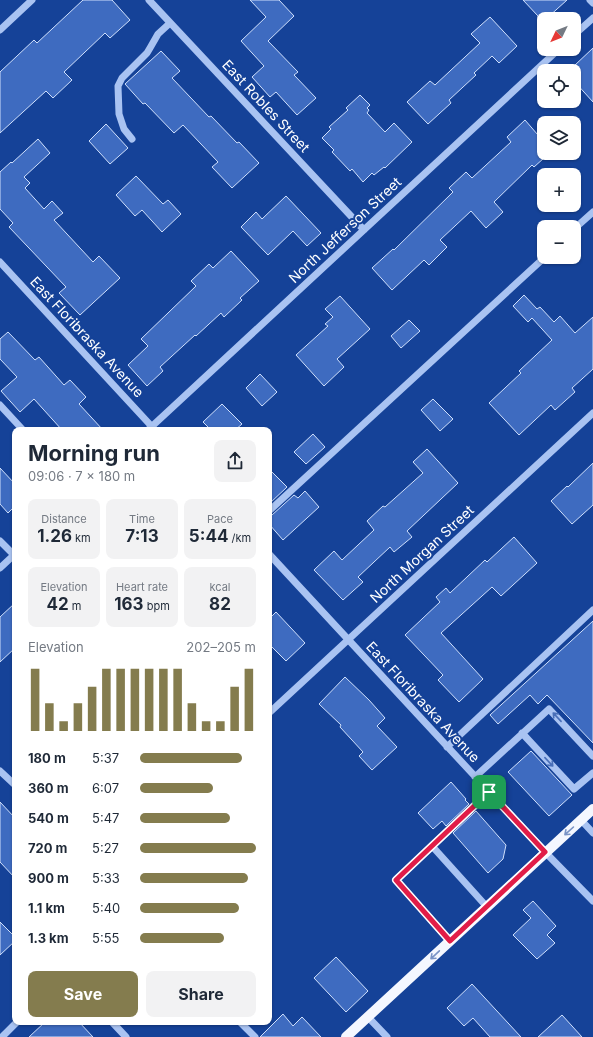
<!DOCTYPE html>
<html lang="en">
<head>
<meta charset="utf-8">
<style>
  body { margin:0; font-family:Inter,sans-serif; background:#f2f2f3; color:#1f2937; height:100vh; display:flex; flex-direction:column; font-size:15px; white-space:nowrap }
  * { box-sizing:border-box; margin:0 }
  p { font-size:13px; color:#747a83 }
  .icon { flex:none; width:22px; height:22px; fill:none; stroke:currentColor; stroke-width:2; stroke-linecap:round; stroke-linejoin:round }
  .map { position:relative; flex:1; overflow:hidden }
  .side { position:absolute; left:12px; top:427px; width:260px; height:598px; display:flex; flex-direction:column; background:#fff; border-radius:8px; box-shadow:0 1px 3px #0004 }
  .side>* { flex:none }
  .needle { width:26px; rotate:227deg }
  .buttons { position:absolute; left:537px; top:12px; display:grid; gap:8px }
  .buttons a { display:grid; place-items:center; width:44px; height:44px; border-radius:8px; background:#fff; box-shadow:0 1px 3px #0004; font-size:20px }
  .pin { position:absolute; display:grid; place-items:center; width:34px; height:34px; color:#fff; margin:-17px; border-radius:8px; box-shadow:0 2px 6px #0006 }
  .round { display:grid; place-items:center; flex:none; width:42px; height:42px; border-radius:8px; background:#f2f2f3 }
  .overview { display:flex; align-items:center; justify-content:space-between; height:68px; padding:0 16px }
  h1 { font-size:22px; font-weight:700; line-height:30px }
  .metrics { display:grid; grid-template-columns:repeat(3,1fr); gap:6px; height:68px; padding:4px 16px }
  .metrics div { display:grid; align-content:center; border-radius:8px; background:#f2f2f3; text-align:center }
  .metrics b { font-size:17px; font-weight:700 }
  .metrics small { font-size:11px; font-weight:400 }
  .metrics p { font-size:11px }
  .chart { height:112px; padding:8px 16px }
  .chart p { display:flex; justify-content:space-between }
  .chart svg { width:100%; height:72px; margin-top:4px; stroke:#847c4e; stroke-width:6 }
  .primary-button { display:flex; gap:8px; margin-top:auto; padding:8px 16px }
  .primary-button a { flex:1; height:46px; border-radius:8px; background:#847c4e; color:#fff; font-size:16px; font-weight:700; line-height:46px; text-align:center }
  .primary-button a+a { background:#f2f2f3; color:#1f2937 }
  ul { padding:0 16px; list-style:none; font-size:13px }
  li { display:grid; grid-template-columns:64px 48px 1fr; align-items:center; height:30px }
  li i { height:10px; border-radius:5px; background:#847c4e }
  .map>svg:first-child { display:block }
  .building { fill:#3e6bc0; stroke:#d0e0fc }
  .lines { fill:none; stroke-linecap:round; stroke-linejoin:round }
  .minor { stroke:#a9c3f2; stroke-width:7 }
  .major { stroke:#f4f7ff; stroke-width:10 }
  .oneway { stroke:#496fb8 }
  .oneway2 { stroke:#7993c6 }
  .route-casing { stroke:#fff; stroke-width:8 }
  .route { stroke:#e11d48; stroke-width:5 }
  .labels { text-anchor:middle; stroke-width:4; stroke-linejoin:round; paint-order:stroke }
  .street-label { font-size:14px; fill:#fff; stroke:#154298 }
</style>
</head>
<body>
<div class="map">
<svg width="593" height="1037" viewBox="0 0 593 1037">
  <rect width="100%" height="100%" fill="#154298"/>
  <!-- building -->
  <path class="building" d="M 83,0 L 112,0 L 130,20 L 110,38 L 105,33 L 64,72 L 72,80 L 53,98 L 46,91 L 0,133 L 0,72 L 34,40 L 37,43 Z
    M 250,0 L 279,0 L 294,16 L 268,41 L 298,72 L 294,75 L 316,98 L 297,115 L 276,92 L 270,97 L 252,77 L 264,66 L 241,41 L 266,17 Z
    M 523,0 L 567,0 L 546,19 L 544,19 L 544,21 L 538,27 L 538,16 Z
    M 490,17 L 517,46 L 499,63 L 492,56 L 474,73 L 476,75 L 449,100 L 451,103 L 428,124 L 407,102 L 430,81 L 435,85 L 480,43 L 471,34 Z
    M 593,48 L 593,102 L 574,81 L 574,66 Z
    M 161,51 L 180,71 L 172,78 L 209,117 L 211,116 L 237,143 L 239,142 L 259,163 L 232,188 L 212,167 L 218,162 L 183,125 L 174,133 L 145,103 L 143,104 L 125,84 Z
    M 360,95 L 370,105 L 367,108 L 369,110 L 367,113 L 385,132 L 394,123 L 412,142 L 385,168 L 384,167 L 374,175 L 372,173 L 363,182 L 352,169 L 350,171 L 332,152 L 334,150 L 322,138 L 331,129 L 329,127 L 348,110 L 346,108 Z
    M 525,120 L 544,142 L 544,158 L 534,167 L 532,165 L 494,202 L 503,212 L 486,228 L 471,211 L 440,240 L 447,247 L 429,265 L 424,260 L 392,290 L 372,268 L 393,249 L 394,250 L 453,192 L 449,188 L 466,172 L 472,178 L 511,142 L 507,137 Z
    M 106,124 L 128,148 L 110,164 L 89,141 Z
    M 38,139 L 50,153 L 24,177 L 30,183 L 25,188 L 44,209 L 52,201 L 63,213 L 54,220 L 93,262 L 99,256 L 120,278 L 80,315 L 59,293 L 66,287 L 9,227 L 13,223 L 0,209 L 0,172 L 11,162 L 12,163 Z
    M 136,176 L 163,204 L 168,200 L 181,214 L 162,232 L 142,210 L 135,216 L 116,195 Z
    M 286,196 L 321,233 L 307,246 L 293,231 L 268,255 L 241,227 L 256,212 L 262,219 Z
    M 231,251 L 259,281 L 240,298 L 242,300 L 224,317 L 221,313 L 196,336 L 195,335 L 160,367 L 163,371 L 147,386 L 128,365 L 148,346 L 141,339 L 196,286 L 191,281 L 209,264 L 213,268 Z
    M 524,295 L 537,309 L 540,307 L 554,322 L 560,316 L 575,333 L 593,317 L 593,369 L 572,388 L 575,392 L 555,410 L 551,405 L 519,435 L 489,403 L 521,373 L 519,371 L 552,340 L 532,318 L 528,322 L 513,306 Z
    M 340,296 L 370,329 L 337,359 L 344,367 L 324,386 L 296,355 L 328,326 L 325,324 L 333,317 L 325,309 Z
    M 409,320 L 420,331 L 401,348 L 391,336 Z
    M 8,332 L 35,360 L 39,357 L 64,385 L 70,380 L 86,397 L 79,404 L 103,430 L 62,430 L 34,399 L 20,412 L 1,391 L 17,377 L 0,359 L 0,339 Z
    M 260,374 L 277,392 L 262,406 L 246,388 Z
    M 433,399 L 453,419 L 440,431 L 421,410 Z
    M 222,404 L 242,424 L 235,430 L 211,430 L 203,422 Z
    M 313,434 L 325,447 L 306,464 L 294,452 Z
    M 427,449 L 458,483 L 407,531 L 412,537 L 394,552 L 390,547 L 358,577 L 363,582 L 343,600 L 314,570 L 334,551 L 342,560 L 374,530 L 367,521 L 383,506 L 385,507 L 423,473 L 413,462 Z
    M 593,463 L 593,505 L 572,524 L 551,501 L 567,486 L 568,487 Z
    M 0,468 L 15,484 L 15,506 L 8,513 L 0,504 Z
    M 269,469 L 287,487 L 269,504 Z
    M 305,491 L 319,507 L 283,540 L 269,524 L 269,516 L 272,515 L 294,495 L 298,498 Z
    M 514,537 L 537,563 L 501,596 L 492,587 L 482,596 L 441,633 L 483,679 L 459,702 L 438,680 L 443,675 L 405,635 L 440,602 L 436,597 L 446,588 L 450,593 L 485,560 L 487,562 Z
    M 15,603 L 15,648 L 0,662 L 0,617 Z
    M 276,612 L 305,643 L 286,661 L 269,644 L 269,619 Z
    M 593,621 L 593,743 L 547,695 L 538,704 L 530,695 L 498,724 L 490,715 Z
    M 345,677 L 369,700 L 385,718 L 377,726 L 397,747 L 372,770 L 359,756 L 363,752 L 340,727 L 341,725 L 319,704 Z
    M 531,751 L 572,795 L 549,816 L 508,772 Z
    M 451,782 L 466,799 L 465,800 L 469,804 L 446,826 L 442,821 L 433,829 L 418,813 Z
    M 0,802 L 15,818 L 15,878 L 0,862 Z
    M 476,811 L 506,845 L 503,859 L 488,873 L 453,833 Z
    M 533,901 L 556,926 L 547,935 L 555,943 L 537,959 L 513,935 L 531,918 L 523,910 Z
    M 0,922 L 15,937 L 15,941 L 0,955 Z
    M 336,957 L 368,991 L 346,1012 L 314,978 Z
    M 472,984 L 496,1010 L 521,1037 L 490,1037 L 473,1018 L 464,1026 L 447,1008 Z
    M 283,1014 L 293,1026 L 302,1017 L 321,1037 L 260,1037 Z
    M 562,1015 L 582,1037 L 538,1037 Z
    M 45,1022 L 79,1022 L 93,1037 L 29,1037 Z"/>
  <g class="lines">
    <!-- minor -->
    <path class="minor" d="M 149,0 L 364,230
      M 590,0 L 593,3
      M 0,30 L 32,0
      M 574,35 L 593,18
      M 132,139 L 124,129 L 119,114 L 118,86 L 122,78 L 147,53 L 150,48 L 158,34 L 170,23
      M 574,229 L 593,212
      M 0,262 L 155,430
      M 0,405 L 23,430
      M 148,430 L 559,49
      M 269,511 L 545,257
      M 0,541 L 14,555
      M 269,554 L 545,852 L 593,901
      M 0,568 L 15,554
      M 269,713 L 593,413
      M 522,733 L 574,789 L 593,773
      M 447,747 L 593,610
      M 0,771 L 15,785
      M 475,777 L 549,709 L 593,756
      M 581,820 L 593,833
      M 432,846 L 487,907
      M 450,941 L 396,880 L 489,792
      M 368,1017 L 387,1037
      M 112,1022 L 126,1037
      M 240,1022 L 255,1037
      M 2,1037 L 17,1022"/>
    <!-- major -->
    <path class="major" d="M 346,1037 L 593,809"/>
  </g>
  <!-- one-way arrows -->
  <defs><path id="oneway-shaft" d="M-6 0H5M1.5-3L5.5 0L1.5 3" fill="none" stroke-width="1.6" stroke-linecap="round" stroke-linejoin="round"/></defs>
  <g class="oneway">
    <use href="#oneway-shaft" transform="translate(557 717) rotate(-133)"/>
    <use href="#oneway-shaft" transform="translate(549 762) rotate(47)"/>
  </g>
  <g class="oneway2">
    <use href="#oneway-shaft" transform="translate(569 831) rotate(138)"/>
    <use href="#oneway-shaft" transform="translate(435 955) rotate(137)"/>
  </g>
  <g class="lines">
    <!-- route casing -->
    <g class="route-casing">
      <path id="route" d="M 489,792 L 545,852 L 450,941 L 396,880 Z"/>
    </g>
    <!-- route -->
    <use href="#route" class="route"/>
  </g>
  <g class="labels">
    <!-- street labels -->
    <g class="street-label">
      <text transform="translate(266 106) rotate(47)" y="5">East Robles Street</text>
      <text transform="translate(345 230) rotate(-43)" y="5">North Jefferson Street</text>
      <text transform="translate(87 337) rotate(47)" y="5">East Floribraska Avenue</text>
      <text transform="translate(422 554) rotate(-43)" y="5">North Morgan Street</text>
      <text transform="translate(423 702) rotate(47)" y="5">East Floribraska Avenue</text>
    </g>
  </g>
</svg>
<div class="buttons">
<a><svg class="needle" viewBox="-14 -14 28 28"><path d="M0-13l5 13h-10z" fill="#e53935"/><path d="M0 13l5-13h-10z" fill="#747a83"/></svg></a>
<a><svg class="icon" aria-label="locate" viewBox="0 0 24 24"><circle cx="12" cy="12" r="6"/><path d="M12 2v4M12 18v4M2 12h4M18 12h4"/></svg></a>
<a><svg class="icon" aria-label="layers" viewBox="0 0 24 24"><path d="M12 4l9 5-9 5-9-5zM3 14l9 5 9-5"/></svg></a>
<a>+</a>
<a>−</a>
</div>
<div class="pin" style="left:489px;top:792px;background:#1e9e55"><svg class="icon" aria-label="arrive" viewBox="0 0 24 24"><path d="M6 21V4h12l-3 4 3 4H6"/></svg></div>
<section class="side">
<div class="overview"><div><h1>Morning run</h1><p>09:06 · 7 × 180 m</p></div><a class="round"><svg class="icon" aria-label="share" viewBox="0 0 24 24"><path d="M12 15V3M7 8l5-5 5 5M5 13v7h14v-7"/></svg></a></div>
<div class="metrics">
<div><p>Distance</p><b>1.26<small> km</small></b></div>
<div><p>Time</p><b>7:13</b></div>
<div><p>Pace</p><b>5:44<small> /km</small></b></div>
</div>
<div class="metrics">
<div><p>Elevation</p><b>42<small> m</small></b></div>
<div><p>Heart rate</p><b>163<small> bpm</small></b></div>
<div><p>kcal</p><b>82</b></div>
</div>
<div class="chart"><p><span>Elevation</span>202–205 m</p>
<svg viewBox="0 0 160 44" preserveAspectRatio="none"><path d="M5 44V6M15 44V27M25 44V38M35 44V27M45 44V17M55 44V6M65 44V6M75 44V6M85 44V6M95 44V6M105 44V6M115 44V27M125 44V38M135 44V38M145 44V17M155 44V6"/></svg>
</div>
<ul>
<li><b>180 m</b>5:37<i style="width:88%"></i></li>
<li><b>360 m</b>6:07<i style="width:63%"></i></li>
<li><b>540 m</b>5:47<i style="width:78%"></i></li>
<li><b>720 m</b>5:27<i style="width:100%"></i></li>
<li><b>900 m</b>5:33<i style="width:93%"></i></li>
<li><b>1.1 km</b>5:40<i style="width:85%"></i></li>
<li><b>1.3 km</b>5:55<i style="width:72%"></i></li>
</ul>
<div class="primary-button"><a>Save</a><a>Share</a></div>
</section>
</div>
</body>
</html>
